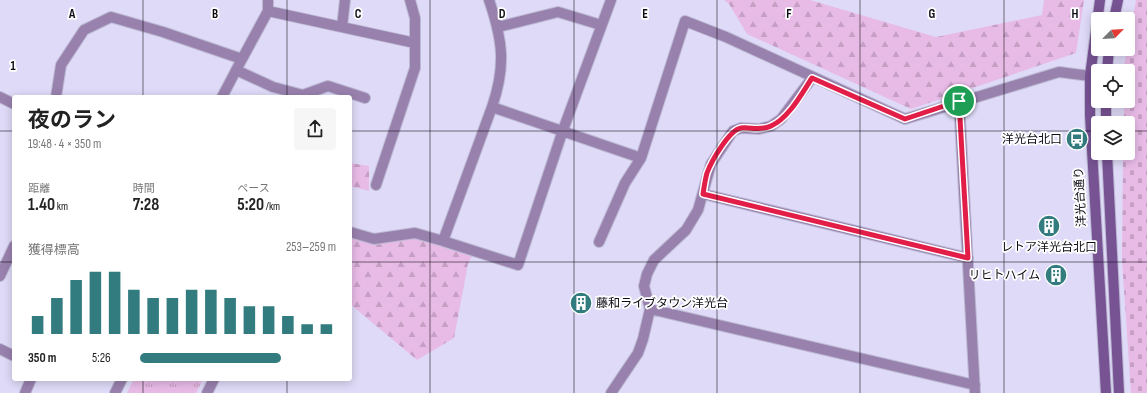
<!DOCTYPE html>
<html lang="ja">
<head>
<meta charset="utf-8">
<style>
  body { margin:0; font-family:"Sofia Sans Condensed","Noto Sans JP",sans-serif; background:#f6f6f6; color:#222; height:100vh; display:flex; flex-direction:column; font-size:15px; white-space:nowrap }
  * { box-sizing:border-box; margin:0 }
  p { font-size:13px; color:#767676 }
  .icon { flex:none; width:22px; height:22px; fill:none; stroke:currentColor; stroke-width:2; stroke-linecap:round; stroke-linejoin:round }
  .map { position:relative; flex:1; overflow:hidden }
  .side { position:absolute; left:12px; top:95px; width:340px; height:286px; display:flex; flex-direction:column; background:#fff; border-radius:4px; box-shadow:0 2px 10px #0003 }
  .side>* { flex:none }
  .needle { width:26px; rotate:66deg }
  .tools { position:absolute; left:1091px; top:12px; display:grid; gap:8px }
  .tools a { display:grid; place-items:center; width:44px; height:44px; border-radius:4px; background:#fff; box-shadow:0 2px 10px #0003; font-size:20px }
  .pin { position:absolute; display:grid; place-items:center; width:34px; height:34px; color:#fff; margin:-17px; border:2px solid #fff; border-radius:50%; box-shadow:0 1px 4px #0007 }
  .round { display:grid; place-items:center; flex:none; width:42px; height:42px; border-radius:4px; background:#f6f6f6 }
  .headline { display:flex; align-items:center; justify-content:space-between; height:68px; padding:0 16px }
  h1 { font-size:22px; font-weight:700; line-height:30px }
  .stats { display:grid; grid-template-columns:repeat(3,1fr); gap:6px; height:68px; padding:4px 16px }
  .stats div { display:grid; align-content:center }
  .stats b { font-size:17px; font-weight:700 }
  .stats small { font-size:11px; font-weight:400 }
  .stats p { font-size:11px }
  .chart { height:112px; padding:8px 16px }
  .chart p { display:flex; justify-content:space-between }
  .chart svg { width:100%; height:72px; margin-top:4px; stroke:#327b7e; stroke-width:6 }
  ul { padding:0 16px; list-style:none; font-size:13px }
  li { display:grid; grid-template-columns:64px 48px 1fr; align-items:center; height:30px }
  li i { height:10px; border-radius:5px; background:#327b7e }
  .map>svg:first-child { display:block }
  .forest { fill:url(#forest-firs) }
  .cemetery { fill:url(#cemetery-stones) }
  .park { fill:url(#park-tufts) }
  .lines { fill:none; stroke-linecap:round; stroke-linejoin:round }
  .street-casing { stroke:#bcb9d3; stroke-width:12 }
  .secondary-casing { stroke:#bcb9d3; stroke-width:12 }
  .street { stroke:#9981ae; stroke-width:10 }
  .secondary { stroke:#785394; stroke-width:10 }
  .route-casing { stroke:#fff; stroke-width:8 }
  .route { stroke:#e11d48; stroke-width:5 }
  .grid { fill:none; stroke:#0c0b14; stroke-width:1; stroke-opacity:0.55 }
  .labels { text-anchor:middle; stroke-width:3.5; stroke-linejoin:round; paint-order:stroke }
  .poi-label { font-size:12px; fill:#0c0b14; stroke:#fff; text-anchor:end }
  .street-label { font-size:12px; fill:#0c0b14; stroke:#fff }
  .grid-label { font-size:13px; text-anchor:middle; font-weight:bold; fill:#0c0b14; stroke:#fff; stroke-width:3.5; stroke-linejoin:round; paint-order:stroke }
</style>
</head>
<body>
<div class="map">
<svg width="1147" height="393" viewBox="0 0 1147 393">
  <defs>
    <pattern id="forest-firs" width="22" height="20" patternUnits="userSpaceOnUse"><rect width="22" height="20" fill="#e8bbe7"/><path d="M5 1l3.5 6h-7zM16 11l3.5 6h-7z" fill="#c69fc5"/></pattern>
    <pattern id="cemetery-stones" width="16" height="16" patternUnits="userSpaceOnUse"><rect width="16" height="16" fill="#e8bbe7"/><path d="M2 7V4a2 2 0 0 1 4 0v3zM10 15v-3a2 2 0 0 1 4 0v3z" fill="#c69fc5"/></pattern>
    <pattern id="park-tufts" width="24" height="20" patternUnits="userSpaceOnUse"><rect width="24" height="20" fill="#e8bbe7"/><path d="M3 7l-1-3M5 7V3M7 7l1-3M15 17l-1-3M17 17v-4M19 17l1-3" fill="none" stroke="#c69fc5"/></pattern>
  </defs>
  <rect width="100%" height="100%" fill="#dedaf7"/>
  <!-- forest -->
  <path class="forest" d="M 724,0 L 810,0 L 936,37 L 1042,15 L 1044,0 L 1084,0 L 1076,53 L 911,109 L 747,34 L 729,4 Z
    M 350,163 L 369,166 L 369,191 L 350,186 Z
    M 350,238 L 372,244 L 413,238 L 472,256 L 468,264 L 454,338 L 417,360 L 350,304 Z"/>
  <!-- cemetery -->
  <path class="cemetery" d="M 1136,0 L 1147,0 L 1147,393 L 1131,393 L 1122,260 L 1123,153 L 1128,153 L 1128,123 L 1124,123 L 1124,101 L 1128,101 L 1128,71 L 1124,71 L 1124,66 Z"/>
  <!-- park -->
  <path class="park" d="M 134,379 L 203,379 L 196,393 L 127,393 Z"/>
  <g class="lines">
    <!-- street casing -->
    <g class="street-casing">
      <path id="street" d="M 489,0 C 503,41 506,66 492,107 L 641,158 L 685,21 L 726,37 L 905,119 L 1059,72 L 1098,77
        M 268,11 L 268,0
        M 342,27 L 345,0
        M 498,27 L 558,12 L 601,25
        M 242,59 L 268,11 L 415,43
        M 236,70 L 273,87 L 303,95 L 328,86 L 365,98
        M 0,97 L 14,104
        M 56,97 L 61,65 L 84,30 L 111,17 L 163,32 L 242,59 L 222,97
        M 959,101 L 975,393
        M 492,107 L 443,241 L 518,265 L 563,130 L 611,0
        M 376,185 L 415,68 L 415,18 L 410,0
        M 703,194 L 968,258
        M 350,232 L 374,239 L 415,233 L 443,241
        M 599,242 L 625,183 L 641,158
        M 0,276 L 14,246
        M 650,309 L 975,385
        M 0,349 L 14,356
        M 25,393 L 31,379
        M 115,393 L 122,379
        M 207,393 L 214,379
        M 611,393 L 638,353 L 643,339 L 650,309 L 644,286 L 647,274 L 654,260 L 686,230 L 698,210 L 711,164 L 733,131 L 741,128 L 759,129 L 771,126 L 781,119 L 812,78"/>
    </g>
    <!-- secondary casing -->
    <g class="secondary-casing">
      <path id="secondary" d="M 1100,0 L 1090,76 L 1090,115 L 1106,393
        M 1114,19 L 1118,0
        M 1107,71 L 1109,49
        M 1106,123 L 1106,101
        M 1107,153 L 1119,393"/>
    </g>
    <!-- street -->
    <use href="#street" class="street"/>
    <!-- secondary -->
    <use href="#secondary" class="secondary"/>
  </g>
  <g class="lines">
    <!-- route casing -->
    <g class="route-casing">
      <path id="route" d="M 812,78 L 905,119 L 959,101 L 968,258 L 703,194 C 704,188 705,180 707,173 C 711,162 729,130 741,128 C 751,127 761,131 771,126 C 789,118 802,93 812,78 Z"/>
    </g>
    <!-- route -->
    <use href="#route" class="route"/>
  </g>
  <!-- grid -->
  <path class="grid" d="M 143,0 L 143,97M 287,0 L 287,97M 430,0 L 430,393M 574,0 L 574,393M 717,0 L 717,393M 860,0 L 860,393M 1004,0 L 1004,393M 0,131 L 14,131M 350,131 L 1098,131M 1128,131 L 1147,131M 0,262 L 14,262M 350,262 L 1147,262M 143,379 L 143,393M 287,379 L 287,393"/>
  <!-- icons -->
  <defs>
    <g id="bus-disc" transform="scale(1.15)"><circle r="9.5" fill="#327b7e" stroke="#fff"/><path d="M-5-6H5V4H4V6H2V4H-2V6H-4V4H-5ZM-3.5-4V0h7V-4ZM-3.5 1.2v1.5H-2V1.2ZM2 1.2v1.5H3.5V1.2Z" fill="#fff"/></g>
    <g id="building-disc" transform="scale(1.15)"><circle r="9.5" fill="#327b7e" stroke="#fff"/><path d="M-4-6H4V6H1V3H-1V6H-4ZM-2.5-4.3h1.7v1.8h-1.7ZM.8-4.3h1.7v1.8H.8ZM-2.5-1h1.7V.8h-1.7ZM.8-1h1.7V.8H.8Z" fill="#fff"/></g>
  </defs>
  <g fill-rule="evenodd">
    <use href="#bus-disc" x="1077" y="139"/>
    <use href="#building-disc" x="1049" y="226"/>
    <use href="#building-disc" x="1056" y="275"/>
    <use href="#building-disc" x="581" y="303"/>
  </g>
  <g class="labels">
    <!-- poi labels -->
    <g class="poi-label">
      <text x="1062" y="143">洋光台北口</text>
      <text x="1049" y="251" text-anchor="middle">レトア洋光台北口</text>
      <text x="1040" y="279">リヒトハイム</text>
      <text x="596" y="307" text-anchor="start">藤和ライブタウン洋光台</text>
    </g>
    <!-- street labels -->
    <g class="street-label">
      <text transform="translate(1080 197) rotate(-93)" y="4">洋光台通り</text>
    </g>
  </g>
  <g class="grid-label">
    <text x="72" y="18">A</text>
    <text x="215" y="18">B</text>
    <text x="358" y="18">C</text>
    <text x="502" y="18">D</text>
    <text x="645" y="18">E</text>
    <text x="789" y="18">F</text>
    <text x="932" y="18">G</text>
    <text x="1075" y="18">H</text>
    <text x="13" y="70">1</text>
  </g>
</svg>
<div class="tools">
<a><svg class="needle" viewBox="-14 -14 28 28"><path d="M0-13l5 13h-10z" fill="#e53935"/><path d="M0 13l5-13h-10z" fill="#767676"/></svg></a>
<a><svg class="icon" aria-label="locate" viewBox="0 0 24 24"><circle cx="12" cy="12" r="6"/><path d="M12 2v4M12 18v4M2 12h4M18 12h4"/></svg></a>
<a><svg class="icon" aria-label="layers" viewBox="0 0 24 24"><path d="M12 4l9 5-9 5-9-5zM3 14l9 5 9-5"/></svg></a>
</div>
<div class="pin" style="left:959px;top:101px;background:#1e9e55"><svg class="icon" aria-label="arrive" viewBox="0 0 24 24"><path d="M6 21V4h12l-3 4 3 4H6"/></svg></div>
<section class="side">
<div class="headline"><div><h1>夜のラン</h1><p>19:48 · 4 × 350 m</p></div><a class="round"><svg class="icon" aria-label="share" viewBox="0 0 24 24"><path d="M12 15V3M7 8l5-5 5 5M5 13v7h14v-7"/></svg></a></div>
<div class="stats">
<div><p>距離</p><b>1.40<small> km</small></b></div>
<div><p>時間</p><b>7:28</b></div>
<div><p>ペース</p><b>5:20<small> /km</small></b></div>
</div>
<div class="chart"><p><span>獲得標高</span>253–259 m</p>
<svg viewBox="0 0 160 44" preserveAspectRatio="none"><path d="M5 44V33M15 44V22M25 44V11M35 44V6M45 44V6M55 44V17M65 44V22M75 44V22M85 44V17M95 44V17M105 44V22M115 44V27M125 44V27M135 44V33M145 44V38M155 44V38"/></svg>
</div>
<ul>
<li><b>350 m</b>5:26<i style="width:72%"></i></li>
</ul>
</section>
</div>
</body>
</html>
